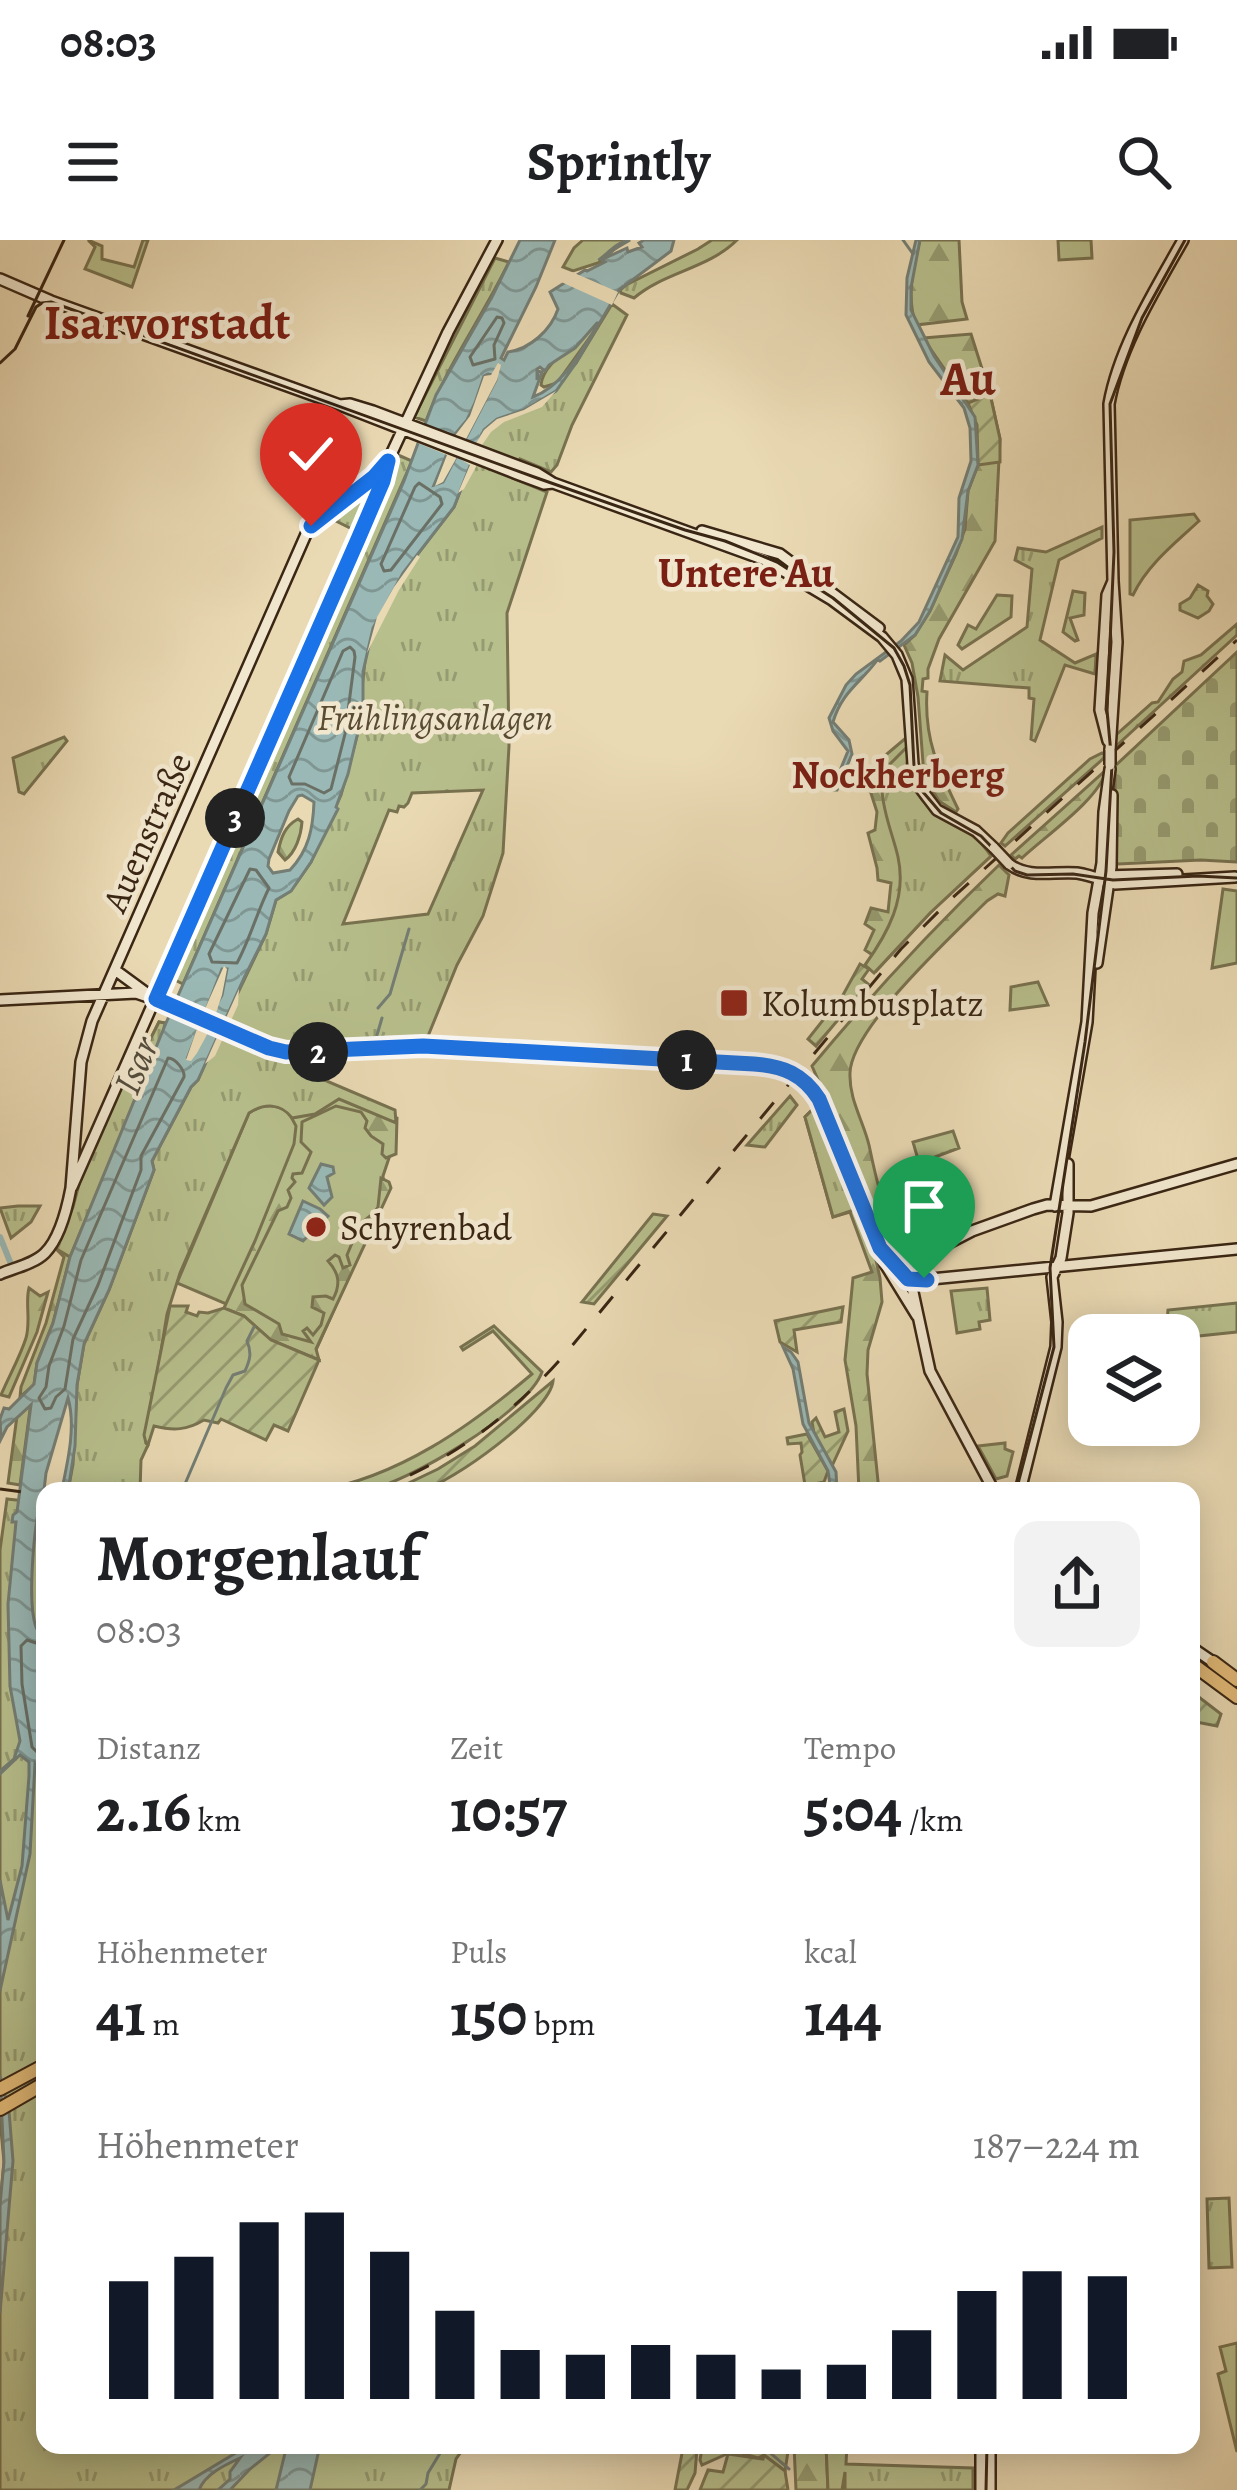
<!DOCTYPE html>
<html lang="de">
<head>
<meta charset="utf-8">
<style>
  body { margin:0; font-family:Alegreya,serif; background:#f2f2f2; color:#202124; height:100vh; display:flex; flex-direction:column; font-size:45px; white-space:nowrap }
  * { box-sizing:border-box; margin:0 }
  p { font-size:39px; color:#757577 }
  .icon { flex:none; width:66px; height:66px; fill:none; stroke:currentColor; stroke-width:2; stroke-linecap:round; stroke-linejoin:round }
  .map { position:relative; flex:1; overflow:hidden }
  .panel { position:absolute; left:36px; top:1242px; width:1164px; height:972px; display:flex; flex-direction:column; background:#fff; border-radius:24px; box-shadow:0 6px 30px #0003 }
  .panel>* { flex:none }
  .fabs { position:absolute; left:1068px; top:1074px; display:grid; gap:24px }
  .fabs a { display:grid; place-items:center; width:132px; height:132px; border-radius:24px; background:#fff; box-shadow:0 6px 30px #0003; font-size:60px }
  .pin { position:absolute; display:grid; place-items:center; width:102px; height:102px; color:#fff; margin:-123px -51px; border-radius:50% 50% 50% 0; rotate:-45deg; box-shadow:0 0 12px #0007 }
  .pin .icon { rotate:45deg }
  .km { position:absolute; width:60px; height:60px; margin:-30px; border-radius:50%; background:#222; color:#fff; font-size:33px; line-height:60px; text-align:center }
  .round { display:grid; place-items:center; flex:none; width:126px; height:126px; border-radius:24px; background:#f2f2f2 }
  .overview { display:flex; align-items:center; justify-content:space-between; height:204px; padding:0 60px }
  h1 { font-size:66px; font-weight:700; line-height:90px }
  .metrics { display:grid; grid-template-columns:repeat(3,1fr); gap:18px; height:204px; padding:12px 60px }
  .metrics div { display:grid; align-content:center }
  .metrics b { font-size:60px; font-weight:700 }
  .metrics small { font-size:33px; font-weight:400 }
  .metrics p { font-size:33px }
  .chart { height:336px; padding:24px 60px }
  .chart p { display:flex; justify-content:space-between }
  .chart svg { width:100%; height:216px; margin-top:12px; stroke:#111827; stroke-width:6 }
  .status { display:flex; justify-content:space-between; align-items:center; height:84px; padding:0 60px; background:#fff; direction:ltr }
  .status svg { height:33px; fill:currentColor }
  header { display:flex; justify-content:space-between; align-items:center; height:156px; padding:0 60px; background:#fff; font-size:54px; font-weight:700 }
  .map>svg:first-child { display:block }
  .grass { fill:#b7bf8c; stroke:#787250; stroke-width:3 }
  .forest { fill:url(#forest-firs); stroke:#787250; stroke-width:3 }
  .cemetery { fill:url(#cemetery-stones); stroke:#787250; stroke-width:3 }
  .park { fill:url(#park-tufts); stroke:#787250; stroke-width:3; fill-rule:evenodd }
  .garden { fill:url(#garden-furrows); stroke:#787250; stroke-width:3 }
  .water { fill:url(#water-waves); stroke:#747e75; stroke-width:3; fill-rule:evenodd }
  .pier { fill:#eadab4 }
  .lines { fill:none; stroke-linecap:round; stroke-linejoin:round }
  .shore { stroke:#6a7065; stroke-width:3 }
  .stream { stroke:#747e75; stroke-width:3 }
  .canal { stroke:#9ab9b6; stroke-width:6 }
  .secondary-casing { stroke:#3a2614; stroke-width:14 }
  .trunk-casing { stroke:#3a2614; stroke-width:16 }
  .secondary { stroke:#f1e7ce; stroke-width:9 }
  .trunk { stroke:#e5bd7a; stroke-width:12 }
  .tram { stroke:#3a2614; stroke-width:3 }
  .rail { stroke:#3a2614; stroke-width:3; stroke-dasharray:21 21; stroke-linecap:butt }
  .secondary-bridge-casing { stroke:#3a2614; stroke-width:14; stroke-linecap:butt }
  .secondary-bridge { stroke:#f1e7ce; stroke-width:9 }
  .route-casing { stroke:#fff; stroke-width:24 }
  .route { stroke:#1a73e8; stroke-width:15 }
  .poi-dot { fill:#8f2418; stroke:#f1e7ce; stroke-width:4.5 }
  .labels { text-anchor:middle; stroke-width:9; stroke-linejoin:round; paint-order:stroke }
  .park-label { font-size:36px; font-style:italic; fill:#594c32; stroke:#f1e7ce }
  .street-label { font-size:36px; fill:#3a2614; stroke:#f1e7ce }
  .poi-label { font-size:36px; fill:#3a2614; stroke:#f1e7ce; text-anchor:start }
  .neighbourhood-label { font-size:39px; font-weight:bold; fill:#7a1f14; stroke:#f1e7ce }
  .water-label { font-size:39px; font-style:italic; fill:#524b3c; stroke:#f1e7ce }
  .quarter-label { font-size:42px; font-weight:bold; fill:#7a1f14; stroke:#f1e7ce }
  .district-label { font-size:48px; font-weight:bold; fill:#7a1f14; stroke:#f1e7ce }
</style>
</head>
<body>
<div class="status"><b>08:03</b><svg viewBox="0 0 49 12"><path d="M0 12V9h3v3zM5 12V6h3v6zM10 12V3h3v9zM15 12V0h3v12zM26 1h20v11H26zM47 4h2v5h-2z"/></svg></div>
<header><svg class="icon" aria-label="menu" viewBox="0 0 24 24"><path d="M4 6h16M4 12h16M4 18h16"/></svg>Sprintly<svg class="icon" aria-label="search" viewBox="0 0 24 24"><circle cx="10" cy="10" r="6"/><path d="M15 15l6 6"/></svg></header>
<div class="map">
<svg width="1237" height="2250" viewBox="0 0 1237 2250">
  <defs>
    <pattern id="forest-firs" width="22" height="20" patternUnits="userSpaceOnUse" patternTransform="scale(3)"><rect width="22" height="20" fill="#b7bf8c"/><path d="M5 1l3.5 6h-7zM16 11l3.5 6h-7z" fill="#969b71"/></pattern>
    <pattern id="cemetery-stones" width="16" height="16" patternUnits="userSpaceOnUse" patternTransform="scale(3)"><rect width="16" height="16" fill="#b7bf8c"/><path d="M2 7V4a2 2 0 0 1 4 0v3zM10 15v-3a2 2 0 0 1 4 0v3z" fill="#969b71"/></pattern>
    <pattern id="park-tufts" width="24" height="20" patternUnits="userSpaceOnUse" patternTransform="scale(3)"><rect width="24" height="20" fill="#b7bf8c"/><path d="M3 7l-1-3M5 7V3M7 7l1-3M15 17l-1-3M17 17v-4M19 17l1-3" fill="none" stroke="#969b71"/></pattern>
    <pattern id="garden-furrows" width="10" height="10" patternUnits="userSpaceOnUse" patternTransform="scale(3)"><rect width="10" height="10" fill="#b7bf8c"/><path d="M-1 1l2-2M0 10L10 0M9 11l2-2" fill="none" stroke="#969b71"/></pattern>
    <pattern id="water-waves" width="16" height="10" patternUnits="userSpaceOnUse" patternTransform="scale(3)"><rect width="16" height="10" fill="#9ab9b6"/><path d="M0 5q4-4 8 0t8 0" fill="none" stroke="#7f9693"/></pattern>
  </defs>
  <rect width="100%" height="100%" fill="#eadab4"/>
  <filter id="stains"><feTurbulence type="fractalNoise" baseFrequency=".00167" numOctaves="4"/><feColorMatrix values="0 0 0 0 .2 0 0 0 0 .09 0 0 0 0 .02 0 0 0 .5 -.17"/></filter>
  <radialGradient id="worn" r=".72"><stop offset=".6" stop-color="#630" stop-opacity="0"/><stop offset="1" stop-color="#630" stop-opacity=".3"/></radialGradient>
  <!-- grass -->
  <path class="grass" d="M 88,0 L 102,6 L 102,19 L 134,27 L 143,0 L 148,0 L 132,47 L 85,29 L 95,7 Z
    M 583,0 L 626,0 L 601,20 L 604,21 L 573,31 L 563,27 L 574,8 Z
    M 1058,0 L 1091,0 L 1092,18 L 1059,20 Z
    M 597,82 L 600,83 L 557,143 L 544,147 L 541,145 C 543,120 581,104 597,82 Z
    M 1194,274 L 1199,281 C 1175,303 1147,325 1133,355 L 1130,354 L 1130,280 Z
    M 1073,351 L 1085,353 L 1084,375 L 1070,378 L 1078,400 L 1075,401 L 1063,392 Z
    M 997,355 L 1012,356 L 1011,377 L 962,409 L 958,405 L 968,385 L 976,389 Z
    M 1223,649 L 1237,651 L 1237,723 L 1212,728 Z
    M 339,859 L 378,877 L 391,912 L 383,936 L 385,956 L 316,1110 L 295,1104 L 228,1061 L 226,1064 L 177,1043 L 249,873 C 262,864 276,863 289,873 Z
    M 494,1086 L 542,1132 C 528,1172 406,1244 364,1251 C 349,1254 331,1251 316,1251 C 399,1237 469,1187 532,1134 L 493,1091 L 463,1110 L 461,1107 Z
    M 1237,2103 L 1237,2212 L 1218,2134 L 1226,2131 L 1220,2107 Z"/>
  <!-- forest -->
  <path class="forest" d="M 920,0 L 959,0 L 962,62 L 967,79 L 916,85 C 906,57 913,28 920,0 Z
    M 971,94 L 990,154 L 1000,199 L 995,301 L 939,399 L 928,429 L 928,438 L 923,439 L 922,451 L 927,452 C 924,499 938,528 958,569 L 956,572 L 939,561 L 924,536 L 918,457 L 912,423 L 904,405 L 915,395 L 930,371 L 956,314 L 965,289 L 968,251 L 978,225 L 968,163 L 923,98 Z
    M 1237,384 L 1237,395 L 1115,507 L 1116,495 L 1152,463 L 1158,462 L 1173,439 L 1182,432 L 1184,421 L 1201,415 Z
    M 907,497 C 907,532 915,562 946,581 C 964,592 979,598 991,616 L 930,673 L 877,730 L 874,716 L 865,710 L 874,690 L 865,684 L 871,668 L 888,672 L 891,643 L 878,640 L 877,628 L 868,593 L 875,590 L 877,572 L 869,547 L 886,525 L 881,519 Z
    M 1102,513 L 1105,515 L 1104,518 L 1005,606 L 1001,603 L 1008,593 L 1090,519 Z
    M 1106,530 C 1101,558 1044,597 1022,618 L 1019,616 L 1015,619 L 1011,615 Z
    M 298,579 L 302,582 C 301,595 296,612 285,620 L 278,612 C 281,597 285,586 298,579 Z
    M 999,625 L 1009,635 L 1005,656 L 998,654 L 987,661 C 953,695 851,788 850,833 C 849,860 863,880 869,905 C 875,934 882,967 897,993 C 902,1002 908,1006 914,1014 L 902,1018 L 895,1016 L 812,826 C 871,755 932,689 999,625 Z
    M 159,782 L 165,783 L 70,1017 L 53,1083 L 37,1123 L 34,1145 L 20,1157 L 21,1147 L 46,1083 L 64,1017 L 55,1008 L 73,967 L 76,950 L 139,806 L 146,808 Z
    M 349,852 L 382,873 L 397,878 L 396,914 L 386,918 L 382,914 L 383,904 L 371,896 L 365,888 L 367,881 L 361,872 L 336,866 L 302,882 L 301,902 L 311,912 L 302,933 L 293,934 L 292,938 L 295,942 L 288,950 L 291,958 L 287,967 L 278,971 L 242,1045 L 245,1064 L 279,1084 L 282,1094 L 311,1102 L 303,1091 L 307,1088 L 313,1095 L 321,1085 L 324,1073 L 312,1067 L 313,1057 L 326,1056 L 333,1059 C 341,1044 339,1033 328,1021 L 335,1015 L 339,1017 L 343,1028 L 350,1025 L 347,1015 L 360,984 L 374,973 L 378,967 L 381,938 L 389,942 L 391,948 L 316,1109 L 319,1120 L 271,1100 L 244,1076 L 224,1068 L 255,1001 L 294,904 L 296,886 L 289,873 L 283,869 Z
    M 814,868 L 874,1011 L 880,1038 L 882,1062 L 868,1110 L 867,1134 L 879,1251 L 859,1251 L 856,1186 L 845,1120 L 853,1038 L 872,1032 L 850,972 L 833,977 L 805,877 Z
    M 29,1048 L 40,1056 L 48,1052 L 37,1092 L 9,1157 L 1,1155 C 9,1136 20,1117 26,1098 C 31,1081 25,1062 29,1048 Z
    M 31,1162 L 20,1245 L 8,1243 L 17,1176 Z
    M 709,2205 L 789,2205 L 785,2231 L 764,2215 L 758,2218 L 741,2213 L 729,2213 L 702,2225 L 700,2220 L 702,2208 Z
    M 794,2205 L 826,2205 L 828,2250 L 796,2250 Z"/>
  <!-- cemetery -->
  <path class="cemetery" d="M 1237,412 L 1237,622 L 1201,620 L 1118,624 L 1115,621 L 1115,526 Z"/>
  <!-- park -->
  <path class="park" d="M 712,0 L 737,0 C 708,29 664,32 634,58 L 621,53 L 620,50 L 626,45 L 698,9 Z
    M 495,18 L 509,22 C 483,76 447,125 426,181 L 414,177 Z
    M 612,64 L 627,75 L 572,185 L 557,225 L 551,232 L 520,219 L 512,238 L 547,252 L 507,373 L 509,506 L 503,613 L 483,676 L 457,725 L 428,796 L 287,805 L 225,780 L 266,694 L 276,660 L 291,651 L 311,622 L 341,555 L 357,496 L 366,411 L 403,333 L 454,267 L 484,190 L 542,160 L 576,123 ZM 483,550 L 428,674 L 343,684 L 389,570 L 397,572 L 399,566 L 404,567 L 408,563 L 412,553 Z
    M 398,215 L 412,221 L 183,744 L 167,736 Z
    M 373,245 L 375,246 L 356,291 L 328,277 Z
    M 1102,287 L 1102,298 L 1059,320 L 1040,400 L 1075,423 L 1096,414 L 1095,434 L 1065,425 L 1035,501 L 1031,499 L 1034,459 L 1029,458 L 1029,448 L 940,441 L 945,415 L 963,430 L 1027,387 L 1032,329 L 1015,320 L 1018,308 L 1046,312 Z
    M 1198,345 L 1208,351 L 1207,356 L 1213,364 L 1209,371 L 1198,378 L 1180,370 L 1180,364 L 1190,358 Z
    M 64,497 L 67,501 L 24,554 L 19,552 L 13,518 Z
    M 907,507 C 912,592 958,566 991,616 L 930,673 L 874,733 L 865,725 C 888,693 907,658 898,617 C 893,595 883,573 882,550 C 882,540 888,533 890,524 Z
    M 1038,742 L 1048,765 L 1010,770 L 1011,747 Z
    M 159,782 L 165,783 L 163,794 L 70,1017 L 55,1008 L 73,967 L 82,933 L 139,806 L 146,808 Z
    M 218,795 L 265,816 L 295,822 L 303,831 L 395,870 L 396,883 L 339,859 L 315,874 L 292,878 C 281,863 264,863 249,873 L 180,1033 L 167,1074 L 146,1203 L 148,1205 L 141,1220 L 140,1251 L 68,1251 L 73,1224 L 77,1145 L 84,1104 L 109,1050 L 154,930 L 152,921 L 191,847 L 198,840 Z
    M 790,856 L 797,865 L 765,907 L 747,905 Z
    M 814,868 L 857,969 L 833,977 L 805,877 Z
    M 953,891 L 959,908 L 919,923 L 913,902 Z
    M 947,930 L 953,952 L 900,967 L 894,946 Z
    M 18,966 L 40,966 L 31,982 L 11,998 L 0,968 Z
    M 987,1048 L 990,1080 L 979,1082 L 980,1089 L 957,1093 L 951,1051 Z
    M 1237,1063 L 1237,1092 L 1179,1098 L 1179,1095 L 1166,1094 L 1168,1070 Z
    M 1005,1203 L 1005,1209 L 1013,1212 L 1007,1236 L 996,1239 L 978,1206 Z
    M 7,1259 L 45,1263 L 45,2205 L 466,2205 L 456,2219 L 449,2250 L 0,2250 L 0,1965 L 4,1922 L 0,1879 L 0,1310 Z
    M 1229,1958 L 1232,2027 L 1209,2028 L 1207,1959 Z
    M 826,2205 L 847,2205 L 846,2224 L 973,2228 L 973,2250 L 845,2250 L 845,2232 L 842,2250 L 828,2250 Z"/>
  <!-- garden -->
  <path class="garden" d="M 990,154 L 1000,199 L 1000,222 L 978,225 L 977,185 L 968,163 Z
    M 860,724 L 869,729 L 862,739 L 868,744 L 816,806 L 808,799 L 843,755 Z
    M 653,974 L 667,976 L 594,1064 L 582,1062 Z
    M 170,1066 L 188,1066 L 186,1072 L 197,1076 L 199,1072 L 208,1073 L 224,1068 L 244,1076 L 271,1100 L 319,1120 L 288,1191 L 274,1185 L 266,1200 L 221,1179 L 218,1183 L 204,1180 C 187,1190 174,1191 154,1186 L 148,1205 L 146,1203 L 144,1195 Z
    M 843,1067 L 841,1082 L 794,1090 L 797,1112 L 780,1102 L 775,1081 Z
    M 553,1141 C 550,1172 452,1243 420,1251 C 411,1253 400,1251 392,1251 L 438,1229 L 475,1206 Z
    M 844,1169 L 848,1191 L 832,1226 L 814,1193 L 812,1182 L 816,1178 L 825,1197 L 839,1192 L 835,1172 Z
    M 807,1194 L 828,1231 L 824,1242 L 810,1245 L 810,1251 L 806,1251 L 800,1215 L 802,1212 L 801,1203 L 788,1204 L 787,1198 Z
    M 1191,1451 L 1221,1474 L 1217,1486 L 1191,1481 Z
    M 683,2208 L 697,2209 L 695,2233 L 687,2250 L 675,2250 Z
    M 728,2214 L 763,2219 L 764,2215 L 785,2231 L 788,2250 L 700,2250 L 708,2230 L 723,2232 Z"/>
  <!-- water -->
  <path class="water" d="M 520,0 L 555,0 L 536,47 L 501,118 L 504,120 L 508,112 C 530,109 551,90 558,69 L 550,52 L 585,30 L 587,31 L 605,22 L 600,19 C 609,12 619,1 630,0 L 613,10 L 603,19 L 627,8 L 628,12 L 642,7 L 639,3 L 644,0 L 674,0 L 671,11 L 619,50 L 576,123 L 556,151 L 524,170 L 497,179 L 484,190 L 454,267 L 403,333 L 373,388 L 363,432 L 363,461 L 357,496 L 348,534 L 336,567 L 338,569 L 311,622 L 291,651 L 276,660 L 266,694 L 245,736 L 198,840 L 191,847 L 152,921 L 154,930 L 109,1050 L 84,1104 L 77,1145 L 75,1206 L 68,1251 L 62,1249 C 68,1220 76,1186 68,1158 L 46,1233 L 42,1267 L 39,1267 C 34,1294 27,1362 36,1387 C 39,1393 43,1399 45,1405 L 45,1540 L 35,1524 L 30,1614 L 0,1751 L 0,1640 L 8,1680 L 22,1626 L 29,1536 L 29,1522 L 20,1515 L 0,1534 L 0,1531 L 14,1519 L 20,1501 L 10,1446 L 8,1364 L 16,1282 L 12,1282 L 13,1275 L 17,1272 L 31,1165 L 7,1187 L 1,1199 L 0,1179 L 4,1168 L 9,1169 L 34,1144 L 37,1123 L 53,1083 L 70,1017 L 166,783 L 404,241 L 436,155 L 492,57 ZM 597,83 L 599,83 C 582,110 563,146 533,157 L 542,132 L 538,131 L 537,140 L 537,129 L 540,127 L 545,131 L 549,125 L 575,108 ZM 488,134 L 496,136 L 496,140 L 443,242 L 434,245 L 455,194 L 467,180 L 475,163 L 484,136 ZM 302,555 L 314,562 C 313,588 309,610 290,630 L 273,633 L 268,626 L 269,619 L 289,571 L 298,556 ZM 222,729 L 227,729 L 222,755 L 187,819 Z
    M 916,0 L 920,0 L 911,48 L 911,70 L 934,116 L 975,177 L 978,225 L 968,251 L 962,299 L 930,371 L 915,395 L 880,421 L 878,419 C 862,442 842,451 833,482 L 849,500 L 852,514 L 837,550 L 832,550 L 848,511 L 833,491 L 829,478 L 846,445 L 856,434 L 901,401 L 919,382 L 958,297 L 959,258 L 971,221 L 970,188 L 964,168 L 929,122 L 906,75 L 907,38 Z
    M 321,924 L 333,927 L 334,933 L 327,937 L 332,957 L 324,965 L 309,948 Z
    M 303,961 L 320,969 L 328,976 L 303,1001 L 289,994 Z
    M 783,1107 L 791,1112 L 798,1122 L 809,1183 L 836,1232 L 837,1251 L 831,1251 L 828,1231 L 803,1184 L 793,1129 Z
    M 0,1836 L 9,1871 L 13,1921 L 0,2073 L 0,1965 L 4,1922 Z
    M 249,2205 L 280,2205 L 250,2229 L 230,2250 L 218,2250 L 230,2239 L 230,2232 L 240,2218 C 225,2225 205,2234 199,2250 L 174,2250 Z
    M 283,2205 L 320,2205 L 310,2250 L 276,2250 L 285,2213 Z"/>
  <!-- pier -->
  <path class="pier" d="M 572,32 L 618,52 L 612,65 L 559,41 Z
    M 498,123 L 501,125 L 497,140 L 465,201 L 475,205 L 484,190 L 497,179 L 524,170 L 556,151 L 542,167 L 504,182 L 491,192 L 480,208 L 477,225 L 464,249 L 458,253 L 470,225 L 457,217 L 443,242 L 435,246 L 447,215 L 418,203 L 424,186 L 454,197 L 470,176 L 484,136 L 491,135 Z
    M 417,315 L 420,317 L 399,350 L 367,413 L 377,377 L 394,347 Z
    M 224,726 L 227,729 L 222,755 L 215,776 L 225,780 L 239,749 L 238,765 L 215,816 L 205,824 L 218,795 L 209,791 L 197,813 L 191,821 L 186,820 L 198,786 L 169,773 L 175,759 L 204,771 Z"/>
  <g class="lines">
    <!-- shore -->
    <path class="shore" d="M 497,77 L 502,78 L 504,83 L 494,105 L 495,119 L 473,125 L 470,117 Z
      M 419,243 L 440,257 L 442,264 L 391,330 L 384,331 L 381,324 L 415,247 Z
      M 350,407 L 354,411 L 355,417 L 345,494 L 331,549 L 324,553 L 305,544 L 292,544 L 289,537 L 343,411 Z
      M 250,629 L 256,630 L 269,648 C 257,672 250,699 237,723 L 212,722 L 209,714 Z
      M 168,818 C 175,818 185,830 184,837 L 141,916 L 141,930 L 98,1045 L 73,1099 L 65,1149 L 56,1157 L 51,1168 L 45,1169 L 39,1158 L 46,1147 L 49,1126 L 64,1086 L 81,1020 Z
      M 45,1406 L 27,1400 L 21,1406 L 22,1444 L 32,1507 L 45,1520"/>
    <!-- stream -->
    <path class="stream" d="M 903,0 L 913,14
      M 378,768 L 390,754 L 409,689
      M 377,795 L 382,778
      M 182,1251 L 226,1148 L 233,1135 L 245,1131 C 250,1120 252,1113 247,1101 L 254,1087
      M 761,2205 L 789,2229
      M 420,2250 L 426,2244 L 428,2233 L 445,2205"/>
    <!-- canal -->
    <path class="canal" d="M 0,997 L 11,1024"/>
    <!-- secondary casing -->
    <g class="secondary-casing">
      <path id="secondary" d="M 0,39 L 51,61 L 340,165 L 517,234 L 544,244 L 553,243
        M 340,165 L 350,164 L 373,171 L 537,233 L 553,243 L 765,320 L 832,360 L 882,397 L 897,415 L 907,439 L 913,524 L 921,549 L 937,570 L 976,591 L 994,608
        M 702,291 L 780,314 L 879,388
        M 1108,501 L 1100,470 L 1107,355 L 1113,341
        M 1110,510 L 1117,402 L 1113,341 L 1109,164 C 1119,107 1155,50 1183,0
        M 1009,624 C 1029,639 1053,631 1077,633 C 1091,635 1102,640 1115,644 L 1235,637
        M 1104,636 L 1177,634
        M 1097,723 L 1111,627 L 1112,555
        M 115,730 L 145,752
        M 0,760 L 136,753 L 165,763 L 269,808 L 286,813 L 430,806 L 784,828 L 806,841 L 819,859 L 885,1024 L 917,1076
        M 72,947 L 359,297 L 383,241 L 387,226
        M 1055,966 L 1087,782 L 1093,673 L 1102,623 L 1104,572 L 1110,529
        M 883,1013 L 911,1043 L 930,1131 L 994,1251
        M 897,1026 L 912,1022 L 972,991 L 1033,969 L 1047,965 L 1091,966 L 1237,924
        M 891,1030 L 902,1037 L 921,1040 L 1237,1009
        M 0,1034 C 14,1028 34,1024 45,1013 C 60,998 67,969 71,948 L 81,822 L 92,781 L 307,292 C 329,263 365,249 388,221 L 448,92 L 497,0
        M 1020,1251 L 1056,1107 L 1057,1082 L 1052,1037 L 1061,1018 L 1068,973 L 1068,924
        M 1191,1407 L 1213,1422
        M 981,2250 L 981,2205
        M 990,2250 L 990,2205"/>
    </g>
    <!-- trunk casing -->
    <g class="trunk-casing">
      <path id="trunk" d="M 1213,1422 L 1237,1440
        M 1191,1423 L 1237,1457
        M 0,1849 L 45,1825
        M 0,1869 L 45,1843"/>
    </g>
    <!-- secondary -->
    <use href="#secondary" class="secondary"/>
    <!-- trunk -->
    <use href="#trunk" class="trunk"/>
    <!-- tram -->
    <path class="tram" d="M 28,76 L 64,0
      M 0,123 L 15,109 L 36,67 L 42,63 L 51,62 L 537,238 L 685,290 L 725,301 L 777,322 L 833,358 L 894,408 L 904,426 L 910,445 L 914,526 L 923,552 L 941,573 L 981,596 L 1015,631 L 1027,635 L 1073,634 L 1113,640 L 1198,636 L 1237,638
      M 1016,1251 L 1054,1107 L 1050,1028 L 1085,802 L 1106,631 L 1112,525 L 1107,470 L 1114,312 L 1110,164 L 1142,78 L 1185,0
      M 986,2250 L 987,2205"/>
    <!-- rail -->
    <path class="rail" d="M 0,1249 L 45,1255
      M 371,1251 C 450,1223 511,1176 566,1113 L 901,709 L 949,661 L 1237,400"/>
    <!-- secondary-bridge casing -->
    <g class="secondary-bridge-casing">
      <path id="secondary-bridge" d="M 1110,510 L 1110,525
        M 994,608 L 1009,624"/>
    </g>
    <!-- secondary-bridge -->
    <use href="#secondary-bridge" class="secondary-bridge"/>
  </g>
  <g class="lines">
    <!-- route casing -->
    <g class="route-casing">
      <path id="route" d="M 311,286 L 374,237 L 388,221 L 383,241 L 359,297 L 156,759 L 269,808 L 286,812 L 423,806 L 754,824 C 783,826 803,834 819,859 L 880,1008 L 908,1039 L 927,1040 L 924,1038"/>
    </g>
    <!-- route -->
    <use href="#route" class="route"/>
  </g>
  <!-- markers -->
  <g class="poi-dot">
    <rect x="719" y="748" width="30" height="30" rx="6"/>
    <circle cx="316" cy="987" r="12"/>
  </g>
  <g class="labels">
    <!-- park labels -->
    <g class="park-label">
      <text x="435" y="490">Frühlingsanlagen</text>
    </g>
    <!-- street labels -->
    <g class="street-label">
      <text transform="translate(146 592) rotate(-66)" y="13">Auenstraße</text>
    </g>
    <!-- poi labels -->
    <g class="poi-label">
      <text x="761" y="776">Kolumbusplatz</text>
      <text x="340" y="1000">Schyrenbad</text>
    </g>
    <!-- neighbourhood labels -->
    <g class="neighbourhood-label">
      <text x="898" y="548">Nockherberg</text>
    </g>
    <!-- water labels -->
    <g class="water-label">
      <text transform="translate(135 825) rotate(-67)" y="14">Isar</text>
    </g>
    <!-- quarter labels -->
    <g class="quarter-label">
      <text x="746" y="347">Untere Au</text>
    </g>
    <!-- district labels -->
    <g class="district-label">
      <text x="167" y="99">Isarvorstadt</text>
      <text x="968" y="155">Au</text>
    </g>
  </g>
  <rect width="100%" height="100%" filter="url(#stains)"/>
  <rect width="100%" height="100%" fill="url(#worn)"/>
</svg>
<div class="fabs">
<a><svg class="icon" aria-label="layers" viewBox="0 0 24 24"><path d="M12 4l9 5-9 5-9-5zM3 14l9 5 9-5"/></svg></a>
</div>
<div class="pin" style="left:924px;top:1038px;background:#1e9e55"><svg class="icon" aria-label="arrive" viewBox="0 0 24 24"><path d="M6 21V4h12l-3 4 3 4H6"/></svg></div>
<div class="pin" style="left:311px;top:286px;background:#d93025"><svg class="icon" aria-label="check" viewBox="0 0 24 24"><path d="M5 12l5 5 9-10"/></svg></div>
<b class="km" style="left:687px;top:820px">1</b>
<b class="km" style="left:318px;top:812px">2</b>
<b class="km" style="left:235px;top:578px">3</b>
<section class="panel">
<div class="overview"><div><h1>Morgenlauf</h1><p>08:03</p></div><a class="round"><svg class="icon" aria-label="share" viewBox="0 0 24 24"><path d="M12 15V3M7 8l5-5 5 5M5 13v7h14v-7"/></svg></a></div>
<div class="metrics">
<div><p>Distanz</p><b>2.16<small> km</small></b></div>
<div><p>Zeit</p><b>10:57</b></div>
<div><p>Tempo</p><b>5:04<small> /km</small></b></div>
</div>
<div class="metrics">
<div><p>Höhenmeter</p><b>41<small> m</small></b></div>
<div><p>Puls</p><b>150<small> bpm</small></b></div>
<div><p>kcal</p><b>144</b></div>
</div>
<div class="chart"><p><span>Höhenmeter</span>187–224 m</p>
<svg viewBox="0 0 160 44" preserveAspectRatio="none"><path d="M5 44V20M15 44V15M25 44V8M35 44V6M45 44V14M55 44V26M65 44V34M75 44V35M85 44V33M95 44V35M105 44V38M115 44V37M125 44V30M135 44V22M145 44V18M155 44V19"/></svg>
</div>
</section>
</div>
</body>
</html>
